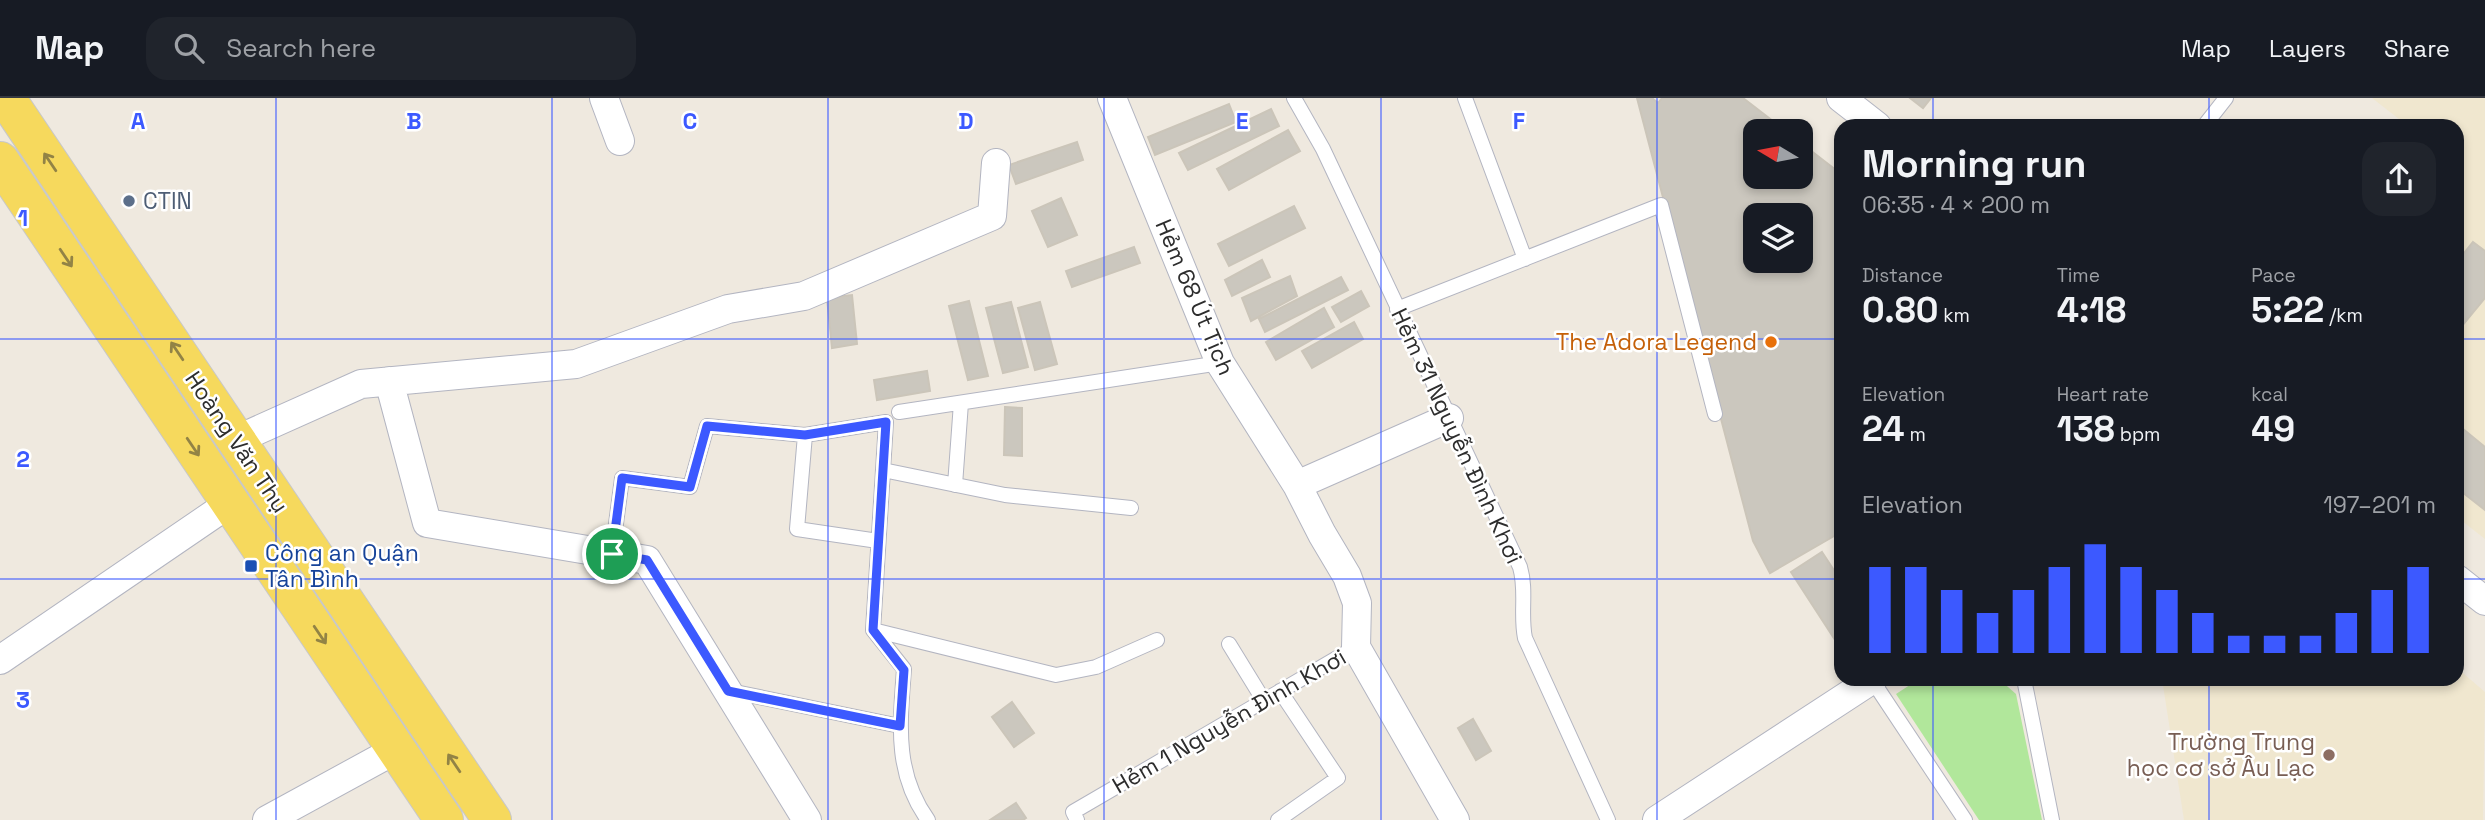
<!DOCTYPE html>
<html lang="en">
<head>
<meta charset="utf-8">
<style>
  body { margin:0; font-family:"Space Grotesk",sans-serif; background:#20242c; color:#f1f3f6; height:100vh; display:flex; flex-direction:column; font-size:26px; white-space:nowrap }
  * { box-sizing:border-box; margin:0 }
  p { font-size:23px; color:#9ea1a6 }
  .icon { flex:none; width:38px; height:38px; fill:none; stroke:currentColor; stroke-width:2; stroke-linecap:round; stroke-linejoin:round }
  .map { position:relative; flex:1; overflow:hidden }
  .drawer { position:absolute; left:1834px; top:21px; width:630px; height:567px; display:flex; flex-direction:column; background:#171b24; border-radius:21px; box-shadow:0 4px 10px #0003 }
  .drawer>* { flex:none }
  .needle { width:46px; rotate:280deg }
  .tools { position:absolute; left:1743px; top:21px; display:grid; gap:14px }
  .tools a { display:grid; place-items:center; width:70px; height:70px; border-radius:14px; background:#171b24; box-shadow:0 4px 10px #0003; font-size:35px }
  .pin { position:absolute; display:grid; place-items:center; width:60px; height:60px; color:#fff; margin:-30px; border:4px solid #fff; border-radius:50%; box-shadow:0 2px 7px #0007 }
  .round { display:grid; place-items:center; flex:none; width:74px; height:74px; border-radius:21px; background:#20242c }
  .head { display:flex; align-items:center; justify-content:space-between; height:119px; padding:0 28px }
  h1 { font-size:38px; font-weight:700; line-height:52px }
  .figures { display:grid; grid-template-columns:repeat(3,1fr); gap:10px; height:119px; padding:7px 28px }
  .figures div { display:grid; align-content:center }
  .figures b { font-size:35px; font-weight:700 }
  .figures small { font-size:19px; font-weight:400 }
  .figures p { font-size:19px }
  .chart { height:196px; padding:14px 28px }
  .chart p { display:flex; justify-content:space-between }
  .chart svg { width:100%; height:126px; margin-top:7px; stroke:#3c59ff; stroke-width:6 }
  header { display:flex; align-items:center; gap:42px; box-sizing:border-box; height:98px; padding:0 35px; background:#171b24; border-bottom:2px solid #363941 }
  header strong { font-size:33px }
  nav { display:flex; gap:38px; margin-inline-start:auto; font-size:24px }
  .search { width:490px; height:63px; background:#20242c; display:flex; align-items:center; gap:18px; box-sizing:border-box; padding:0 24px; border-radius:21px; color:#9ea1a6; font-size:26px }
  .map>svg:first-child { display:block }
  .education { fill:#f0e7cf }
  .green { fill:#b1e79b }
  .building { fill:#cbc7be; stroke:#cbc5b9; stroke-width:2; fill-rule:evenodd }
  .lines { fill:none; stroke-linecap:round; stroke-linejoin:round }
  .service-casing { stroke:#b3b5c1; stroke-width:16 }
  .minor-casing { stroke:#b3b5c1; stroke-width:30 }
  .primary-casing { stroke:#c8c8c8; stroke-width:40 }
  .service { stroke:#fff; stroke-width:14 }
  .minor { stroke:#fff; stroke-width:28 }
  .primary { stroke:#f6d95d; stroke-width:38 }
  .oneway { stroke:#928345 }
  .route-casing { stroke:#fff; stroke-width:14 }
  .route { stroke:#3c59ff; stroke-width:9 }
  .grid { fill:none; stroke:#3c59ff; stroke-width:2; stroke-opacity:0.55 }
  .service-dot { fill:#5c6f8a; stroke:#fff; stroke-width:2.5 }
  .food-dot { fill:#e8710a; stroke:#fff; stroke-width:2.5 }
  .transit-dot { fill:#1a4fb4; stroke:#fff; stroke-width:2.5 }
  .education-dot { fill:#8d6e63; stroke:#fff; stroke-width:2.5 }
  .labels { text-anchor:middle; stroke-width:5; stroke-linejoin:round; paint-order:stroke }
  .service-label { font-size:23px; fill:#4e5e75; stroke:#fff; text-anchor:start }
  .street-label { font-size:23px; fill:#2d2d2d; stroke:#fff }
  .food-label { font-size:23px; fill:#c56008; stroke:#fff; text-anchor:end }
  .transit-label { font-size:23px; fill:#164399; stroke:#fff; text-anchor:start }
  .education-label { font-size:23px; fill:#785e54; stroke:#fff; text-anchor:end }
  .grid-label { font-size:23px; text-anchor:middle; font-weight:bold; fill:#3c59ff; stroke:#fff; stroke-width:5; stroke-linejoin:round; paint-order:stroke }
</style>
</head>
<body>
<header>
<strong>Map</strong>
<div class="search"><svg class="icon" aria-label="search" viewBox="0 0 24 24"><circle cx="10" cy="10" r="6"/><path d="M15 15l6 6"/></svg>Search here</div>
<nav><a>Map</a><a>Layers</a><a>Share</a></nav>
</header>
<div class="map">
<svg width="2485" height="722" viewBox="0 0 2485 722">
  <rect width="100%" height="100%" fill="#efe9df"/>
  <!-- education -->
  <path class="education" d="M 2372,0 L 2485,0 L 2485,441 L 2457,419 L 2457,76 L 2461,70 L 2457,66 L 2457,28 L 2408,28 Z
    M 2457,570 L 2485,594 L 2483,722 L 2184,722 L 2162,581 L 2457,581 Z"/>
  <!-- green -->
  <path class="green" d="M 1919,581 L 1999,581 L 2016,596 L 2042,722 L 1979,722 L 1896,596 Z"/>
  <!-- building -->
  <path class="building" d="M 1637,0 L 1652,0 L 1658,5 L 1662,0 L 1743,0 L 1786,33 L 1755,33 L 1755,79 L 1801,79 L 1801,45 L 1841,76 L 1841,326 L 1836,333 L 1841,337 L 1841,434 L 1770,475 L 1753,443 ZM 1755,117 L 1801,117 L 1801,163 L 1755,163 Z
    M 1910,0 L 1931,0 L 1923,10 Z
    M 1229,6 L 1236,24 L 1155,57 L 1148,39 Z
    M 1271,11 L 1279,28 L 1188,72 L 1179,55 Z
    M 1288,32 L 1300,53 L 1229,92 L 1217,71 Z
    M 1077,44 L 1083,62 L 1016,86 L 1009,67 Z
    M 1061,100 L 1077,137 L 1048,149 L 1032,113 Z
    M 1294,108 L 1305,130 L 1229,168 L 1218,146 Z
    M 2473,144 L 2485,153 L 2485,200 L 2457,234 L 2457,164 Z
    M 1134,149 L 1140,165 L 1072,189 L 1066,173 Z
    M 1262,162 L 1270,179 L 1232,198 L 1225,182 Z
    M 1290,178 L 1297,198 L 1251,223 L 1242,200 Z
    M 1341,179 L 1348,192 L 1265,234 L 1259,221 Z
    M 1361,193 L 1369,208 L 1341,224 L 1332,209 Z
    M 852,197 L 857,246 L 832,250 L 827,200 Z
    M 969,203 L 988,278 L 968,282 L 949,208 Z
    M 1011,204 L 1028,269 L 1003,275 L 986,210 Z
    M 1040,204 L 1057,266 L 1035,272 L 1018,210 Z
    M 1324,210 L 1334,229 L 1276,262 L 1266,244 Z
    M 1354,224 L 1363,241 L 1312,270 L 1302,253 Z
    M 927,273 L 930,293 L 877,302 L 874,282 Z
    M 1005,309 L 1022,310 L 1022,358 L 1004,357 Z
    M 2457,326 L 2485,349 L 2485,412 L 2457,390 Z
    M 1822,454 L 1841,483 L 1841,551 L 1791,474 Z
    M 1012,604 L 1034,635 L 1014,649 L 992,619 Z
    M 1473,621 L 1491,653 L 1476,662 L 1458,630 Z
    M 1016,705 L 1026,720 L 1023,722 L 990,722 Z"/>
  <g class="lines">
    <!-- service casing -->
    <g class="service-casing">
      <path id="service" d="M 1294,0 L 1323,51 L 1520,469 C 1527,493 1520,516 1525,540 L 1608,722
        M 1465,0 L 1525,161
        M 2204,28 L 2226,0
        M 1397,211 L 1661,107 L 1715,316
        M 899,314 L 1220,265
        M 805,337 L 797,431 L 878,443
        M 883,372 L 1005,397 L 1131,410
        M 955,387 L 961,305
        M 612,456 L 622,380 L 690,389 L 707,328 L 805,337 L 886,324 L 873,532 L 904,571 C 900,626 894,675 928,722
        M 873,532 L 1056,577 L 1096,569 L 1157,542
        M 1229,546 L 1264,603
        M 2024,581 L 2052,722
        M 1872,582 L 1965,722
        M 730,593 L 900,628
        M 1077,722 L 1073,714 L 1356,549
        M 1278,722 L 1338,680 L 1280,593"/>
    </g>
    <!-- minor casing -->
    <g class="minor-casing">
      <path id="minor" d="M 604,0 L 620,43
        M 1112,0 L 1220,265 L 1297,387 L 1322,436 L 1347,478 L 1357,505 L 1356,549 L 1455,722
        M 1841,0 L 1877,28
        M 389,283 L 427,425 L 647,462 L 807,722
        M 236,342 L 361,286 L 576,266 L 728,211 L 804,198 L 992,118 L 996,65
        M 1297,387 L 1449,320
        M 2457,481 L 2485,503
        M 0,562 L 230,405
        M 267,722 L 397,651
        M 1657,722 L 1873,581"/>
    </g>
    <!-- primary casing -->
    <g class="primary-casing">
      <path id="primary" d="M 6,0 L 492,722
        M 0,63 L 444,722"/>
    </g>
    <!-- service -->
    <use href="#service" class="service"/>
    <!-- minor -->
    <use href="#minor" class="minor"/>
    <!-- primary -->
    <use href="#primary" class="primary"/>
  </g>
  <!-- one-way arrows -->
  <defs><path id="oneway-shaft" d="M-6 0H5M1.5-3L5.5 0L1.5 3" fill="none" stroke-width="1.6" stroke-linecap="round" stroke-linejoin="round" transform="scale(1.75)"/></defs>
  <g class="oneway">
    <use href="#oneway-shaft" transform="translate(50 64) rotate(-124)"/>
    <use href="#oneway-shaft" transform="translate(66 160) rotate(56)"/>
    <use href="#oneway-shaft" transform="translate(177 253) rotate(-124)"/>
    <use href="#oneway-shaft" transform="translate(193 349) rotate(56)"/>
    <use href="#oneway-shaft" transform="translate(320 537) rotate(56)"/>
    <use href="#oneway-shaft" transform="translate(454 665) rotate(-124)"/>
  </g>
  <g class="lines">
    <!-- route casing -->
    <g class="route-casing">
      <path id="route" d="M 886,324 L 873,532 L 904,572 L 900,628 L 728,593 L 647,462 L 612,456 L 622,380 L 690,389 L 707,328 L 805,337 Z"/>
    </g>
    <!-- route -->
    <use href="#route" class="route"/>
  </g>
  <!-- grid -->
  <path class="grid" d="M 276,0 L 276,722M 552,0 L 552,722M 828,0 L 828,722M 1104,0 L 1104,722M 1381,0 L 1381,722M 1657,0 L 1657,722M 1933,0 L 1933,28M 2209,0 L 2209,28M 0,241 L 1841,241M 2457,241 L 2485,241M 0,481 L 1841,481M 2457,481 L 2485,481M 1933,581 L 1933,722M 2209,581 L 2209,722"/>
  <!-- markers -->
  <circle class="service-dot" cx="129" cy="103" r="7"/>
  <circle class="food-dot" cx="1771" cy="244" r="7"/>
  <rect class="transit-dot" x="244" y="461" width="14" height="14" rx="3.5"/>
  <circle class="education-dot" cx="2329" cy="657" r="7"/>
  <g class="labels">
    <!-- service labels -->
    <g class="service-label">
      <text x="143" y="111">CTIN</text>
    </g>
    <!-- street labels -->
    <g class="street-label">
      <text transform="translate(1195 199) rotate(67)" y="8">Hẻm 68 Út Tịch</text>
      <text transform="translate(1457 338) rotate(65)" y="8">Hẻm 31 Nguyễn Đình Khơi</text>
      <text transform="translate(237 344) rotate(56)" y="8">Hoàng Văn Thụ</text>
      <text transform="translate(1229 623) rotate(-30)" y="8">Hẻm 1 Nguyễn Đình Khơi</text>
    </g>
    <!-- food labels -->
    <g class="food-label">
      <text x="1757" y="252">The Adora Legend</text>
    </g>
    <!-- transit labels -->
    <g class="transit-label">
      <text x="265" y="463">Công an Quận<tspan x="265" dy="26">Tân Bình</tspan></text>
    </g>
    <!-- education labels -->
    <g class="education-label">
      <text x="2315" y="652">Trường Trung<tspan x="2315" dy="26">học cơ sở Âu Lạc</tspan></text>
    </g>
  </g>
  <g class="grid-label">
    <text x="138" y="31">A</text>
    <text x="414" y="31">B</text>
    <text x="690" y="31">C</text>
    <text x="966" y="31">D</text>
    <text x="1242" y="31">E</text>
    <text x="1519" y="31">F</text>
    <text x="23" y="128">1</text>
    <text x="23" y="369">2</text>
    <text x="23" y="610">3</text>
  </g>
</svg>
<div class="tools">
<a><svg class="needle" viewBox="-14 -14 28 28"><path d="M0-13l5 13h-10z" fill="#e53935"/><path d="M0 13l5-13h-10z" fill="#9ea1a6"/></svg></a>
<a><svg class="icon" aria-label="layers" viewBox="0 0 24 24"><path d="M12 4l9 5-9 5-9-5zM3 14l9 5 9-5"/></svg></a>
</div>
<div class="pin" style="left:612px;top:456px;background:#1e9e55"><svg class="icon" aria-label="arrive" viewBox="0 0 24 24"><path d="M6 21V4h12l-3 4 3 4H6"/></svg></div>
<section class="drawer">
<div class="head"><div><h1>Morning run</h1><p>06:35 · 4 × 200 m</p></div><a class="round"><svg class="icon" aria-label="share" viewBox="0 0 24 24"><path d="M12 15V3M7 8l5-5 5 5M5 13v7h14v-7"/></svg></a></div>
<div class="figures">
<div><p>Distance</p><b>0.80<small> km</small></b></div>
<div><p>Time</p><b>4:18</b></div>
<div><p>Pace</p><b>5:22<small> /km</small></b></div>
</div>
<div class="figures">
<div><p>Elevation</p><b>24<small> m</small></b></div>
<div><p>Heart rate</p><b>138<small> bpm</small></b></div>
<div><p>kcal</p><b>49</b></div>
</div>
<div class="chart"><p><span>Elevation</span>197–201 m</p>
<svg viewBox="0 0 160 44" preserveAspectRatio="none"><path d="M5 44V14M15 44V14M25 44V22M35 44V30M45 44V22M55 44V14M65 44V6M75 44V14M85 44V22M95 44V30M105 44V38M115 44V38M125 44V38M135 44V30M145 44V22M155 44V14"/></svg>
</div>
</section>
</div>
</body>
</html>
